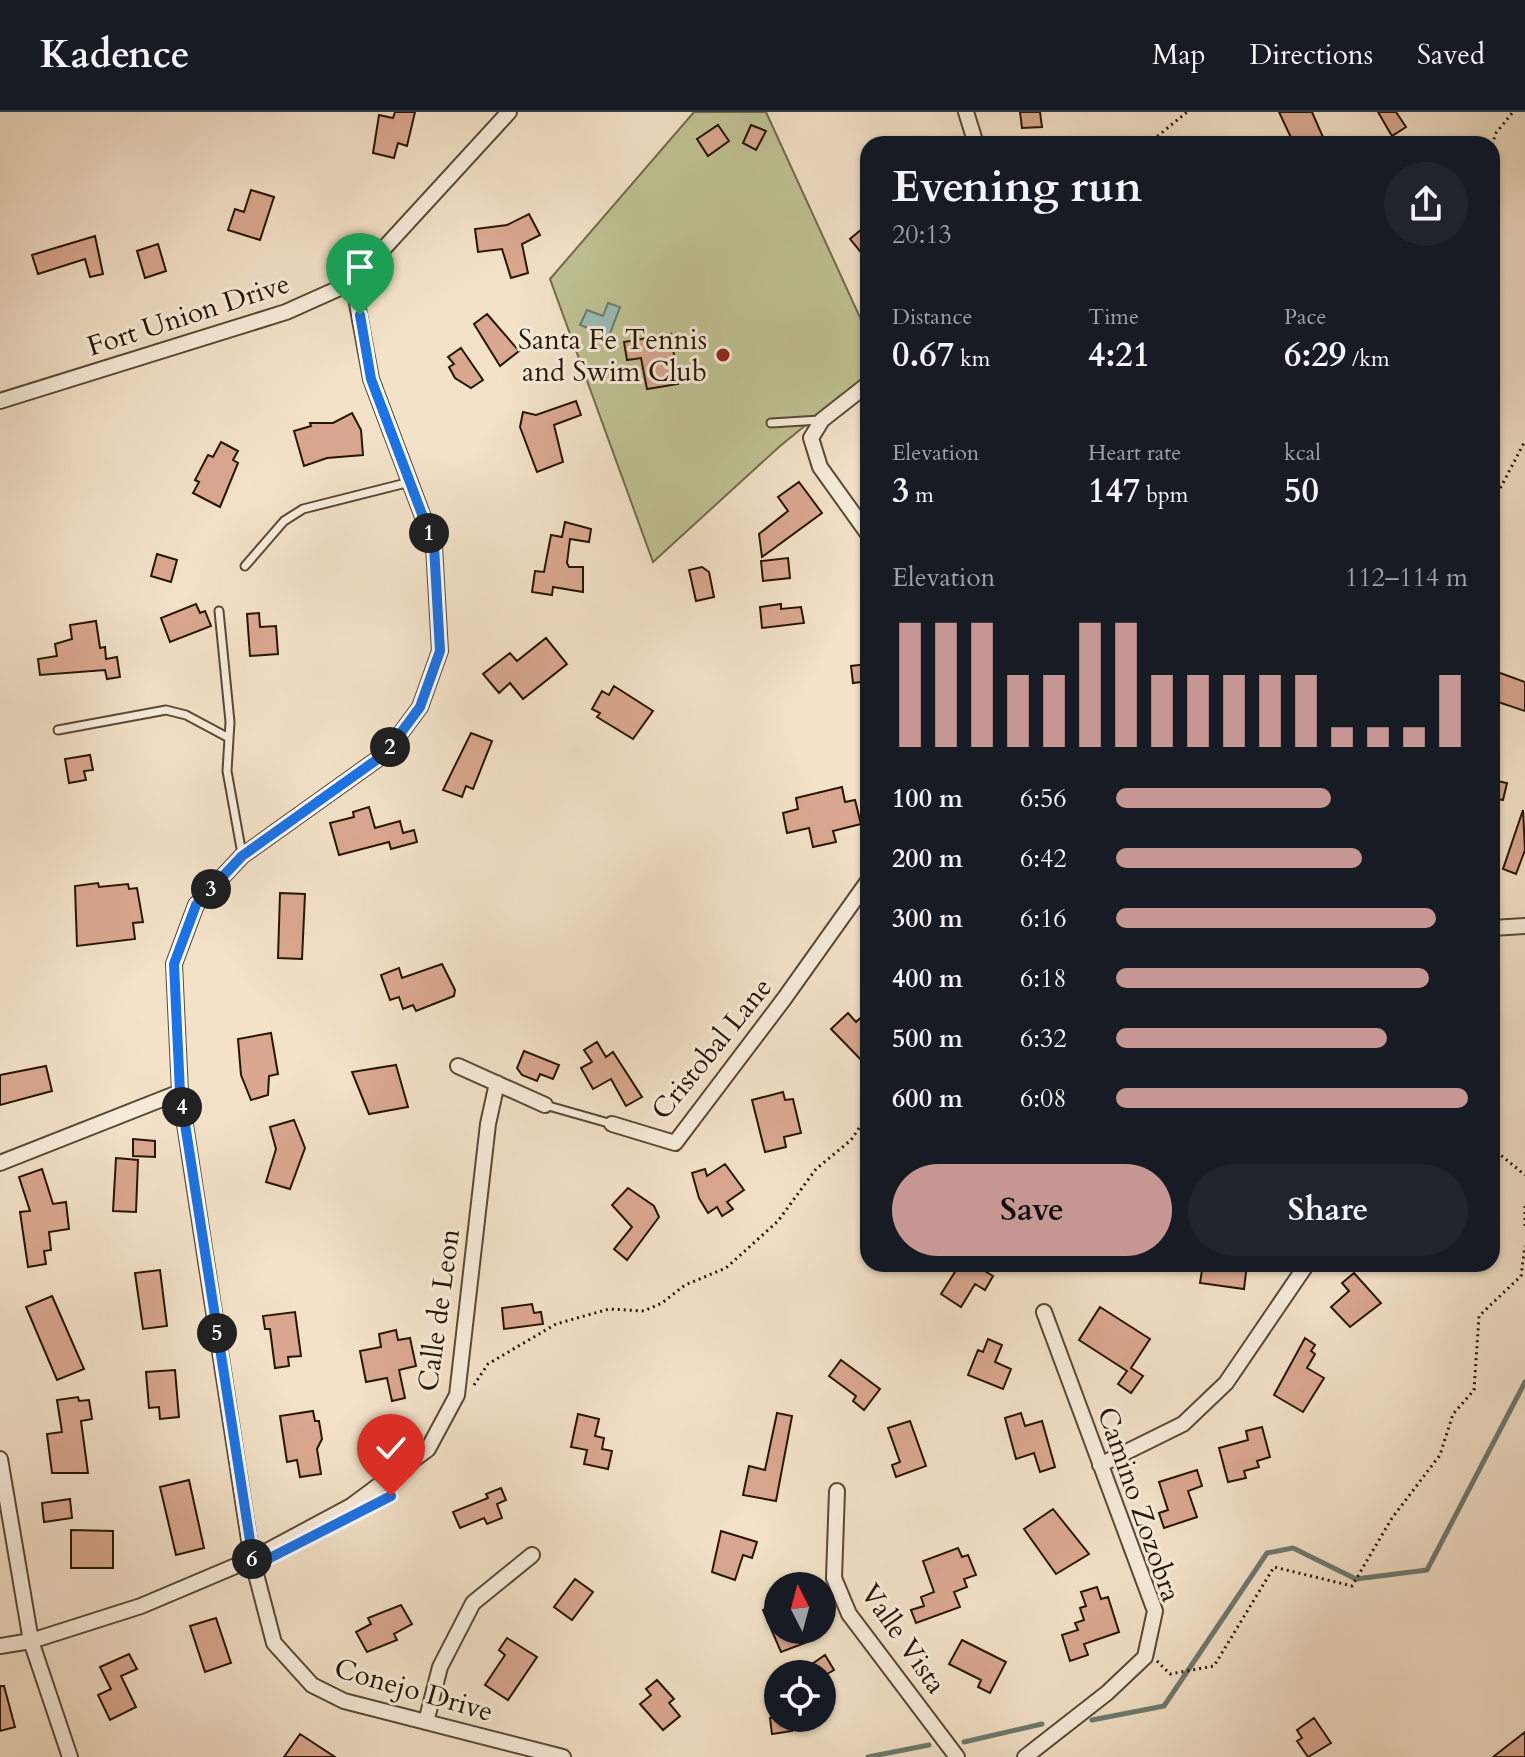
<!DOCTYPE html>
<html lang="en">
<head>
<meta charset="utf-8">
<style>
  body { margin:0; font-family:Cardo,serif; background:#20242c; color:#f1f3f6; height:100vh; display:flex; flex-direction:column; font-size:30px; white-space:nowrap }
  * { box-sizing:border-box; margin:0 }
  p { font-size:26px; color:#9ea1a6 }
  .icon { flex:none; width:44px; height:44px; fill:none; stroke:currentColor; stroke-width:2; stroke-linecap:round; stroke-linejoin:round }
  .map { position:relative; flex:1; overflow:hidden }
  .panel { position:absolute; left:860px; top:24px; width:640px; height:1136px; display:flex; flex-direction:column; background:#171b24; border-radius:24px; box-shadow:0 2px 6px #0004 }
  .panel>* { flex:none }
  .needle { width:52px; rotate:354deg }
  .controls { position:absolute; left:764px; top:1460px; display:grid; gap:16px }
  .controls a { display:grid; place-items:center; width:72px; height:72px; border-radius:50%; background:#171b24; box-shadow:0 2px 6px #0004; font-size:40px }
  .pin { position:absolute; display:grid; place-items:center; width:68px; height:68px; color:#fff; margin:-82px -34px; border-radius:50% 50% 50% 0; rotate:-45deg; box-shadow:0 0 8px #0007 }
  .pin .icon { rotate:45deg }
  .km { position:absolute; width:40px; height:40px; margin:-20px; border-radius:50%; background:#222; color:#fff; font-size:22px; line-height:40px; text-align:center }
  .round { display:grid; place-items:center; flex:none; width:84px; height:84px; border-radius:42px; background:#20242c }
  .headline { display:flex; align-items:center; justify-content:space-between; height:136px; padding:0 32px }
  h1 { font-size:44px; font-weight:700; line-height:60px }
  .metrics { display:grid; grid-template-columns:repeat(3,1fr); gap:12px; height:136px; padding:8px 32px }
  .metrics div { display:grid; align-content:center }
  .metrics b { font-size:34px; font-weight:700 }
  .metrics small { font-size:22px; font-weight:400 }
  .metrics p { font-size:22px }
  .chart { height:224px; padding:16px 32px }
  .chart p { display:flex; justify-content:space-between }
  .chart svg { width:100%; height:144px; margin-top:8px; stroke:#c59692; stroke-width:6 }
  .cta { display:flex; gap:16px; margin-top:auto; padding:16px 32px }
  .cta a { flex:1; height:92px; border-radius:48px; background:#c59692; color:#111; font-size:32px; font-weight:700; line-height:92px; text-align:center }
  .cta a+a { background:#20242c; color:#f1f3f6 }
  ul { padding:0 32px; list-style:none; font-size:26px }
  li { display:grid; grid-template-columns:128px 96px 1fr; align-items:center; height:60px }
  li i { height:20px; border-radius:10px; background:#c59692 }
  header { display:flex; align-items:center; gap:48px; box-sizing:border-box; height:112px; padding:0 40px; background:#171b24; border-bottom:2px solid #363941 }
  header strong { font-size:38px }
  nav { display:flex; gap:44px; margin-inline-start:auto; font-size:28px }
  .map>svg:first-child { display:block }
  .green { fill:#bfc293; stroke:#726c4c; stroke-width:2 }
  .water { fill:#9bbdb8; stroke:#6c7a70; stroke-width:2 }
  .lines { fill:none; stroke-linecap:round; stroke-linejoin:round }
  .stream { stroke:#6c7a70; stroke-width:5 }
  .building { fill:#daa890; stroke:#261604; stroke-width:2 }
  .service-casing { stroke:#594935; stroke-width:11 }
  .minor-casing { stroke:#594935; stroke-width:18 }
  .path { stroke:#261604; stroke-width:3; stroke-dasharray:2 4; stroke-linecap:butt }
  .service { stroke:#f7ecdb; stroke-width:7 }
  .minor { stroke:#f7ecdb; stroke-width:14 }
  .route-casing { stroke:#fff; stroke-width:16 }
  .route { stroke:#1a73e8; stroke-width:10 }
  .poi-dot { fill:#8f2418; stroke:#f7ecdb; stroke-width:3 }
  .labels { text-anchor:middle; stroke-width:6; stroke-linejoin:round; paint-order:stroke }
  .street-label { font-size:28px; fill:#261604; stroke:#f7ecdb }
  .poi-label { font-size:28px; fill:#261604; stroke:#f7ecdb; text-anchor:end }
</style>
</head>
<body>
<header>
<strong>Kadence</strong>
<nav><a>Map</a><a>Directions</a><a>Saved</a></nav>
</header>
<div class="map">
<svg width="1525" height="1645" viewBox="0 0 1525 1645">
  <rect width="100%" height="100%" fill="#f3e2c8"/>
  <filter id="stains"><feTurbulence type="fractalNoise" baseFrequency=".0025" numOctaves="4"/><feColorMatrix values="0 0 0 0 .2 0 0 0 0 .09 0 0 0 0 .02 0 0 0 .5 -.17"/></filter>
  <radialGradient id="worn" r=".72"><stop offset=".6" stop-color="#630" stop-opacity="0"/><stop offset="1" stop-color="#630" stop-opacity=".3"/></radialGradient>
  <!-- green -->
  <path class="green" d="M 694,0 L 766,0 L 868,223 L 868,262 L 779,335 L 653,450 L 550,167 Z"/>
  <!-- water -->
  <path class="water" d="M 608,191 L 620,195 L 609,224 L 580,213 L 587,198 L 603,204 Z"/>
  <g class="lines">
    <!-- stream -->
    <path class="stream" d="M 1092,1608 L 1164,1594 L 1267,1441 L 1293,1436 L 1356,1467 L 1427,1458 L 1525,1270
      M 964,1630 L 1042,1612
      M 868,1645 L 929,1633"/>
  </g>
  <!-- building -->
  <path class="building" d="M 395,0 L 415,0 L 407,34 L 398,31 L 394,46 L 373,41 L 379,3 L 393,6 Z
    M 1020,0 L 1040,0 L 1042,15 L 1022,16 Z
    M 1279,0 L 1312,0 L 1326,32 L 1294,32 Z
    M 1378,0 L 1396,0 L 1406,15 L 1392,24 Z
    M 718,13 L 729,29 L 708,44 L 697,27 Z
    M 751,13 L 766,19 L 756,38 L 743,31 Z
    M 251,78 L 274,85 L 260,128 L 228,118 L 235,97 L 244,100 Z
    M 529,102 L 540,123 L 522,132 L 528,161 L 511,166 L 502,137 L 478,140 L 475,117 L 507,113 Z
    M 868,112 L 868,149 L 850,127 Z
    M 95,124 L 103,162 L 90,165 L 85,147 L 38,162 L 32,143 Z
    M 158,132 L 166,159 L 145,166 L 137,139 Z
    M 487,202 L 519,239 L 500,254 L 474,212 Z
    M 671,222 L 678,272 L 647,277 L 641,246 L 627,248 L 624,230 Z
    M 461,236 L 483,268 L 471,276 L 455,266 L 449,255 L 454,252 L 448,245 Z
    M 576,289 L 581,303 L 554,313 L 563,350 L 537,360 L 520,315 L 523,300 L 536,303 Z
    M 352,301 L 361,318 L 363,343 L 327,346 L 304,354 L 294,319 L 311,314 L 310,311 L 333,311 Z
    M 221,330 L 238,339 L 233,348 L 238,351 L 220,395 L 193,381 L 199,370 L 195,368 L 208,343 L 213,345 Z
    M 799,370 L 822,401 L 762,445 L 759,422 L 788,399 L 778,385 Z
    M 565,410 L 591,417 L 589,430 L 570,427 L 567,451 L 569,455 L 583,455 L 583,480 L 553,475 L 552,483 L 532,480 L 535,459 L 544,460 L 551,423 L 562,425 Z
    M 157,442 L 177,448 L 171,470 L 151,464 Z
    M 788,446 L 790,466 L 763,469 L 761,449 Z
    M 702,455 L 709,460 L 714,485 L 696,489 L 689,458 Z
    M 196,492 L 200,501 L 205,499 L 211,514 L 170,530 L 161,506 Z
    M 781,492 L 781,497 L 801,495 L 804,511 L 762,516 L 760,495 Z
    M 259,501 L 260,515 L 276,514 L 278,542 L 250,544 L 247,502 Z
    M 96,509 L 100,536 L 105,535 L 106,547 L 117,545 L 120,565 L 107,567 L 105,558 L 40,563 L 38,547 L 57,544 L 55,532 L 72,527 L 70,513 Z
    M 546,526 L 567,552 L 523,587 L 510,571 L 499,581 L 483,562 L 510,541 L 517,549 Z
    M 868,552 L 868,569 L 853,571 L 851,554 Z
    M 1492,558 L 1525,570 L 1525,599 L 1492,588 Z
    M 614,574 L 653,599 L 633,627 L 597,605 L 600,601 L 592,597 L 602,579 L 609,583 Z
    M 471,621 L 492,629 L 473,677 L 466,674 L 462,685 L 443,678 Z
    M 90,643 L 93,658 L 84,659 L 86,668 L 69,671 L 65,647 Z
    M 1492,668 L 1507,671 L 1503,688 L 1492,686 Z
    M 842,675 L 845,690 L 855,688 L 861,712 L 833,719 L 836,730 L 813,735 L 809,716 L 787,721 L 783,701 L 798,697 L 796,686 Z
    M 369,695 L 375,716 L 400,709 L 403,721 L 414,718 L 417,730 L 391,737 L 389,730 L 339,743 L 330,711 L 354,705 L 353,700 Z
    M 1523,698 L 1525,738 L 1516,762 L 1503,757 Z
    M 98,771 L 99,775 L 128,772 L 129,777 L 137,776 L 143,810 L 133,811 L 135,827 L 77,834 L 75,774 Z
    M 280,781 L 305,782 L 302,847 L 278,846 Z
    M 442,852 L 455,878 L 454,884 L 416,899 L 413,893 L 403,897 L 399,885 L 390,888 L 381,863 L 399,856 L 402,866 Z
    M 868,899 L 868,955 L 831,917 L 848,901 L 856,910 Z
    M 271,921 L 278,962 L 269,964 L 268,983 L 251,988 L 241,963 L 238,927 Z
    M 597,930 L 606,945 L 613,940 L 642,985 L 626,994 L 611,967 L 593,977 L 581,956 L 592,950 L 584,938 Z
    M 524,939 L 559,953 L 553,967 L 540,962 L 537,969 L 522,963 L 517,956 Z
    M 396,953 L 408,995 L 369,1002 L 352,960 Z
    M 46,954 L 52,979 L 0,993 L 0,963 Z
    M 783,980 L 785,988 L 793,987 L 801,1021 L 784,1025 L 786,1035 L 765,1040 L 752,988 Z
    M 294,1008 L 305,1036 L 290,1077 L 266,1070 L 276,1037 L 270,1015 Z
    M 133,1027 L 155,1029 L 155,1045 L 133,1044 Z
    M 116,1046 L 138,1048 L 136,1100 L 113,1099 Z
    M 725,1052 L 744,1078 L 727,1090 L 733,1097 L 722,1104 L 717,1095 L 708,1101 L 699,1086 L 692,1061 L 705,1057 L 707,1064 Z
    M 42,1057 L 53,1092 L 66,1090 L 69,1117 L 49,1120 L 51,1138 L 44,1139 L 46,1152 L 28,1155 L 20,1100 L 30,1099 L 19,1065 Z
    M 628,1076 L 654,1094 L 659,1105 L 627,1148 L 614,1137 L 632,1115 L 612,1093 Z
    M 960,1152 L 973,1152 L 993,1164 L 985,1178 L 975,1172 L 961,1195 L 941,1182 Z
    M 1203,1152 L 1247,1152 L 1244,1177 L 1200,1171 Z
    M 160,1158 L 167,1214 L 143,1217 L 135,1161 Z
    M 1354,1161 L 1381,1191 L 1350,1215 L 1331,1195 L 1349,1179 L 1342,1171 Z
    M 52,1184 L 84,1257 L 57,1268 L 26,1195 Z
    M 532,1192 L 534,1201 L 541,1200 L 543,1212 L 504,1217 L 502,1196 Z
    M 1100,1195 L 1150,1227 L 1131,1256 L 1143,1264 L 1131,1281 L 1118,1272 L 1127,1259 L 1079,1228 Z
    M 295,1200 L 301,1244 L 288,1245 L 289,1254 L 275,1256 L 270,1217 L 265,1217 L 263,1204 Z
    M 396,1218 L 398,1228 L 410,1226 L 416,1254 L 399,1258 L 405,1286 L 392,1289 L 387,1266 L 366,1270 L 360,1239 L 381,1235 L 379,1222 Z
    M 1305,1226 L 1315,1233 L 1311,1239 L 1315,1242 L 1307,1256 L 1324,1266 L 1303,1300 L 1274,1283 Z
    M 988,1227 L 1002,1233 L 995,1250 L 1011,1257 L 1003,1277 L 968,1263 L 978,1238 L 983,1240 Z
    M 841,1248 L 880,1277 L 864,1298 L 853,1289 L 856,1284 L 829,1264 Z
    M 175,1258 L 179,1305 L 160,1307 L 159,1295 L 149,1296 L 146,1260 Z
    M 78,1285 L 79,1289 L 89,1288 L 92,1307 L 81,1309 L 88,1361 L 52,1361 L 47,1322 L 62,1320 L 57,1288 Z
    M 313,1299 L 315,1309 L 319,1309 L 322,1327 L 317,1337 L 321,1362 L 300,1365 L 297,1348 L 287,1350 L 280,1304 Z
    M 777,1301 L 792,1304 L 776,1389 L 743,1383 L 749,1354 L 765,1358 Z
    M 1021,1301 L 1025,1314 L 1042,1309 L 1055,1355 L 1040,1360 L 1034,1341 L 1016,1347 L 1005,1306 Z
    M 578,1302 L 599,1307 L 595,1324 L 604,1326 L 602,1337 L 612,1339 L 608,1357 L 584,1352 L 587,1338 L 571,1335 Z
    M 910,1309 L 926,1354 L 896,1365 L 892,1353 L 900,1350 L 888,1316 Z
    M 1262,1315 L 1270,1345 L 1257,1349 L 1259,1355 L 1244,1359 L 1246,1366 L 1228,1370 L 1219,1336 L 1248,1328 L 1246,1319 Z
    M 1197,1358 L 1202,1374 L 1188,1379 L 1197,1405 L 1164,1416 L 1159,1401 L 1168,1398 L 1159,1370 Z
    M 189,1368 L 204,1436 L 176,1443 L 160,1375 Z
    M 501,1376 L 506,1388 L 497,1392 L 502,1406 L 487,1412 L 484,1406 L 460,1416 L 453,1400 L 488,1386 L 486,1382 Z
    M 70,1387 L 72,1406 L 44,1410 L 42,1391 Z
    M 1053,1397 L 1089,1442 L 1056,1462 L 1024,1417 Z
    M 71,1418 L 113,1419 L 113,1456 L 71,1456 Z
    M 721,1419 L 757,1430 L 752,1446 L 743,1443 L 735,1468 L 712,1460 Z
    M 958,1436 L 962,1445 L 968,1443 L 976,1463 L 964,1467 L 967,1475 L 954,1480 L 960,1495 L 916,1511 L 911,1498 L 924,1494 L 921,1485 L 934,1480 L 923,1449 Z
    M 575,1467 L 593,1480 L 572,1508 L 554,1495 Z
    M 1097,1475 L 1101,1487 L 1108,1485 L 1119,1520 L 1084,1532 L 1088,1543 L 1070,1549 L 1062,1523 L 1078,1518 L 1075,1511 L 1084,1508 L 1080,1496 L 1086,1494 L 1081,1480 Z
    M 778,1492 L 778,1518 L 799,1518 L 805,1531 L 781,1540 L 763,1498 Z
    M 401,1493 L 412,1512 L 394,1522 L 397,1528 L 367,1540 L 356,1520 L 371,1512 L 368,1506 Z
    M 216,1506 L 231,1551 L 205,1560 L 190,1514 Z
    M 507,1526 L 537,1545 L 508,1588 L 485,1573 L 505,1543 L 499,1538 Z
    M 962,1528 L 1006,1550 L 990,1581 L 978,1575 L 981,1568 L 949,1552 Z
    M 129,1542 L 137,1557 L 121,1564 L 136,1595 L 110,1608 L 98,1583 L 111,1577 L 100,1555 Z
    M 825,1543 L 834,1558 L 827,1562 L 798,1562 Z
    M 657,1568 L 674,1587 L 669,1591 L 680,1604 L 663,1618 L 640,1592 L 651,1583 L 646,1577 Z
    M 0,1574 L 4,1574 L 15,1615 L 0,1619 Z
    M 770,1606 L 790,1606 L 792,1619 L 772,1622 Z
    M 1314,1606 L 1331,1631 L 1308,1645 L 1297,1629 L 1302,1626 L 1297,1618 Z
    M 1525,1620 L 1525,1645 L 1493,1645 Z
    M 300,1622 L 335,1645 L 284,1645 Z"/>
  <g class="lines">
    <!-- service casing -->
    <g class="service-casing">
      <path id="service" d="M 771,311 L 820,308
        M 245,454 L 284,409 L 303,397 L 410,370
        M 219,499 L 230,610 L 227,659 L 242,742
        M 58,618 L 166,598 L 186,603 L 229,626
        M 545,993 L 612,1012"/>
    </g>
    <!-- minor casing -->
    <g class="minor-casing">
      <path id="minor" d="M 966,0 L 976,32
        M 353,170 L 371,267 L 434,434 L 440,539 L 420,595 L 386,641 L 242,744 L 196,793 L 174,852 L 180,980 L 252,1447 L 274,1531 L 312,1573 L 344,1589 L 563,1645
        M 868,272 L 822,308 L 811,326 L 820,355 L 868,422
        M 0,289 L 286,200 L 353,170 L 509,0
        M 1492,816 L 1525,814
        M 458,954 L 545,993
        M 612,1012 L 675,1031 L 784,887 L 868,769
        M 0,1051 L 180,980
        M 0,1347 L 31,1529 L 70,1645
        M 1100,1353 L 1183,1312 L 1226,1271 L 1307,1152
        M 837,1379 L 834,1466 L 849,1502 L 957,1645
        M 0,1534 L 31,1529 L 141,1494 L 252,1447 L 351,1394 L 428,1337 L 457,1283 L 488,1012 L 497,971
        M 426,1610 L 440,1555 L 473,1491 L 532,1443
        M 1025,1645 L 1107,1581 L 1145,1545 L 1155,1499 L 1044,1200"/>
    </g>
    <!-- path -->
    <path class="path" d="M 1148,32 L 1187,0
      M 1492,33 L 1496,21 L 1513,0
      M 1492,392 L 1525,329
      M 1492,1036 L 1525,1063
      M 1525,1094 L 1525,1114
      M 474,1273 L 488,1252 L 556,1212 L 609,1197 L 644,1199 L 662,1191 L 685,1173 L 726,1156 L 778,1109 L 816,1057 L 851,1028 L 868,1003
      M 1157,1549 L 1170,1562 L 1214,1554 L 1274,1455 L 1352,1474 L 1392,1406 L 1440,1343 L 1453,1302 L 1474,1278 L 1479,1204 L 1521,1164 L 1525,1134"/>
    <!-- service -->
    <use href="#service" class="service"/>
    <!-- minor -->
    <use href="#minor" class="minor"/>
  </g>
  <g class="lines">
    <!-- route casing -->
    <g class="route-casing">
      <path id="route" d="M 360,203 L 371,267 L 434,434 L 440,539 L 420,595 L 386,641 L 242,744 L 196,793 L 174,852 L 180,980 L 254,1454 L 391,1384"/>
    </g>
    <!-- route -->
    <use href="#route" class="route"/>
  </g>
  <!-- markers -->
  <circle class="poi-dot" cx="723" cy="243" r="8"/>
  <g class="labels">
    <!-- street labels -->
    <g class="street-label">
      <text transform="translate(188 202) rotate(-18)" y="10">Fort Union Drive</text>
      <text transform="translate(711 936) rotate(-51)" y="10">Cristobal Lane</text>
      <text transform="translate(438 1198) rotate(-82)" y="10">Calle de Leon</text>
      <text transform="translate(1140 1392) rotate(71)" y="10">Camino Zozobra</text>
      <text transform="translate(904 1526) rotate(55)" y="10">Valle Vista</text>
      <text transform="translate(414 1577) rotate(16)" y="10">Conejo Drive</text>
    </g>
    <!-- poi labels -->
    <g class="poi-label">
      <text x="707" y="237">Santa Fe Tennis<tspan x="707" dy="32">and Swim Club</tspan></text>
    </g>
  </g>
  <rect width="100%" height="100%" filter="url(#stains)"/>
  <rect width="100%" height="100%" fill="url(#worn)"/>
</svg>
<div class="controls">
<a><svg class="needle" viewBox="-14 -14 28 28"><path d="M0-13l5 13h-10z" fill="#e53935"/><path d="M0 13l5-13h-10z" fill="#9ea1a6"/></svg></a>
<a><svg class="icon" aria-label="locate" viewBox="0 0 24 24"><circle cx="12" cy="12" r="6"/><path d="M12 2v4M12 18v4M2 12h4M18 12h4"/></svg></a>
</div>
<div class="pin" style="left:360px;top:203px;background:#1e9e55"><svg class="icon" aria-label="arrive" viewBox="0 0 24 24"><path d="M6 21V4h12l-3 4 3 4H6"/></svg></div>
<div class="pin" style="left:391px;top:1384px;background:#d93025"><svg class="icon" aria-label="check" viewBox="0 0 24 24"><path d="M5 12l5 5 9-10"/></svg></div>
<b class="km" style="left:429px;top:421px">1</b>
<b class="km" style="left:390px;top:635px">2</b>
<b class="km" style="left:211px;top:777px">3</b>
<b class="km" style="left:182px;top:995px">4</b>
<b class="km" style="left:217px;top:1221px">5</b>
<b class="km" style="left:252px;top:1447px">6</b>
<section class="panel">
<div class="headline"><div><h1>Evening run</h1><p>20:13</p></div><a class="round"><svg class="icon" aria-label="share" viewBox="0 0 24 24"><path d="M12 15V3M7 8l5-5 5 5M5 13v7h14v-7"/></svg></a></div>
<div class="metrics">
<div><p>Distance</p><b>0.67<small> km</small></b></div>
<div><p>Time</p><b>4:21</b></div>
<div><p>Pace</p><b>6:29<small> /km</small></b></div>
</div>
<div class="metrics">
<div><p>Elevation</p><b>3<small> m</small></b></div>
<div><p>Heart rate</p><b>147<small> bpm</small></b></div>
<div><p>kcal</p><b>50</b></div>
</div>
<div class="chart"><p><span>Elevation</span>112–114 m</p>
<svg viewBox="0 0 160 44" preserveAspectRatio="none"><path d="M5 44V6M15 44V6M25 44V6M35 44V22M45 44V22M55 44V6M65 44V6M75 44V22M85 44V22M95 44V22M105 44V22M115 44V22M125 44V38M135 44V38M145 44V38M155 44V22"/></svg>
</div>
<ul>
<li><b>100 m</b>6:56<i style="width:61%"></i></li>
<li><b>200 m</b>6:42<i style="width:70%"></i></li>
<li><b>300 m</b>6:16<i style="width:91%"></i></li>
<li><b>400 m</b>6:18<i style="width:89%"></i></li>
<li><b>500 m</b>6:32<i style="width:77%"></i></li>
<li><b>600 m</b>6:08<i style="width:100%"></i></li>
</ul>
<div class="cta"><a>Save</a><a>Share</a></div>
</section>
</div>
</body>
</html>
